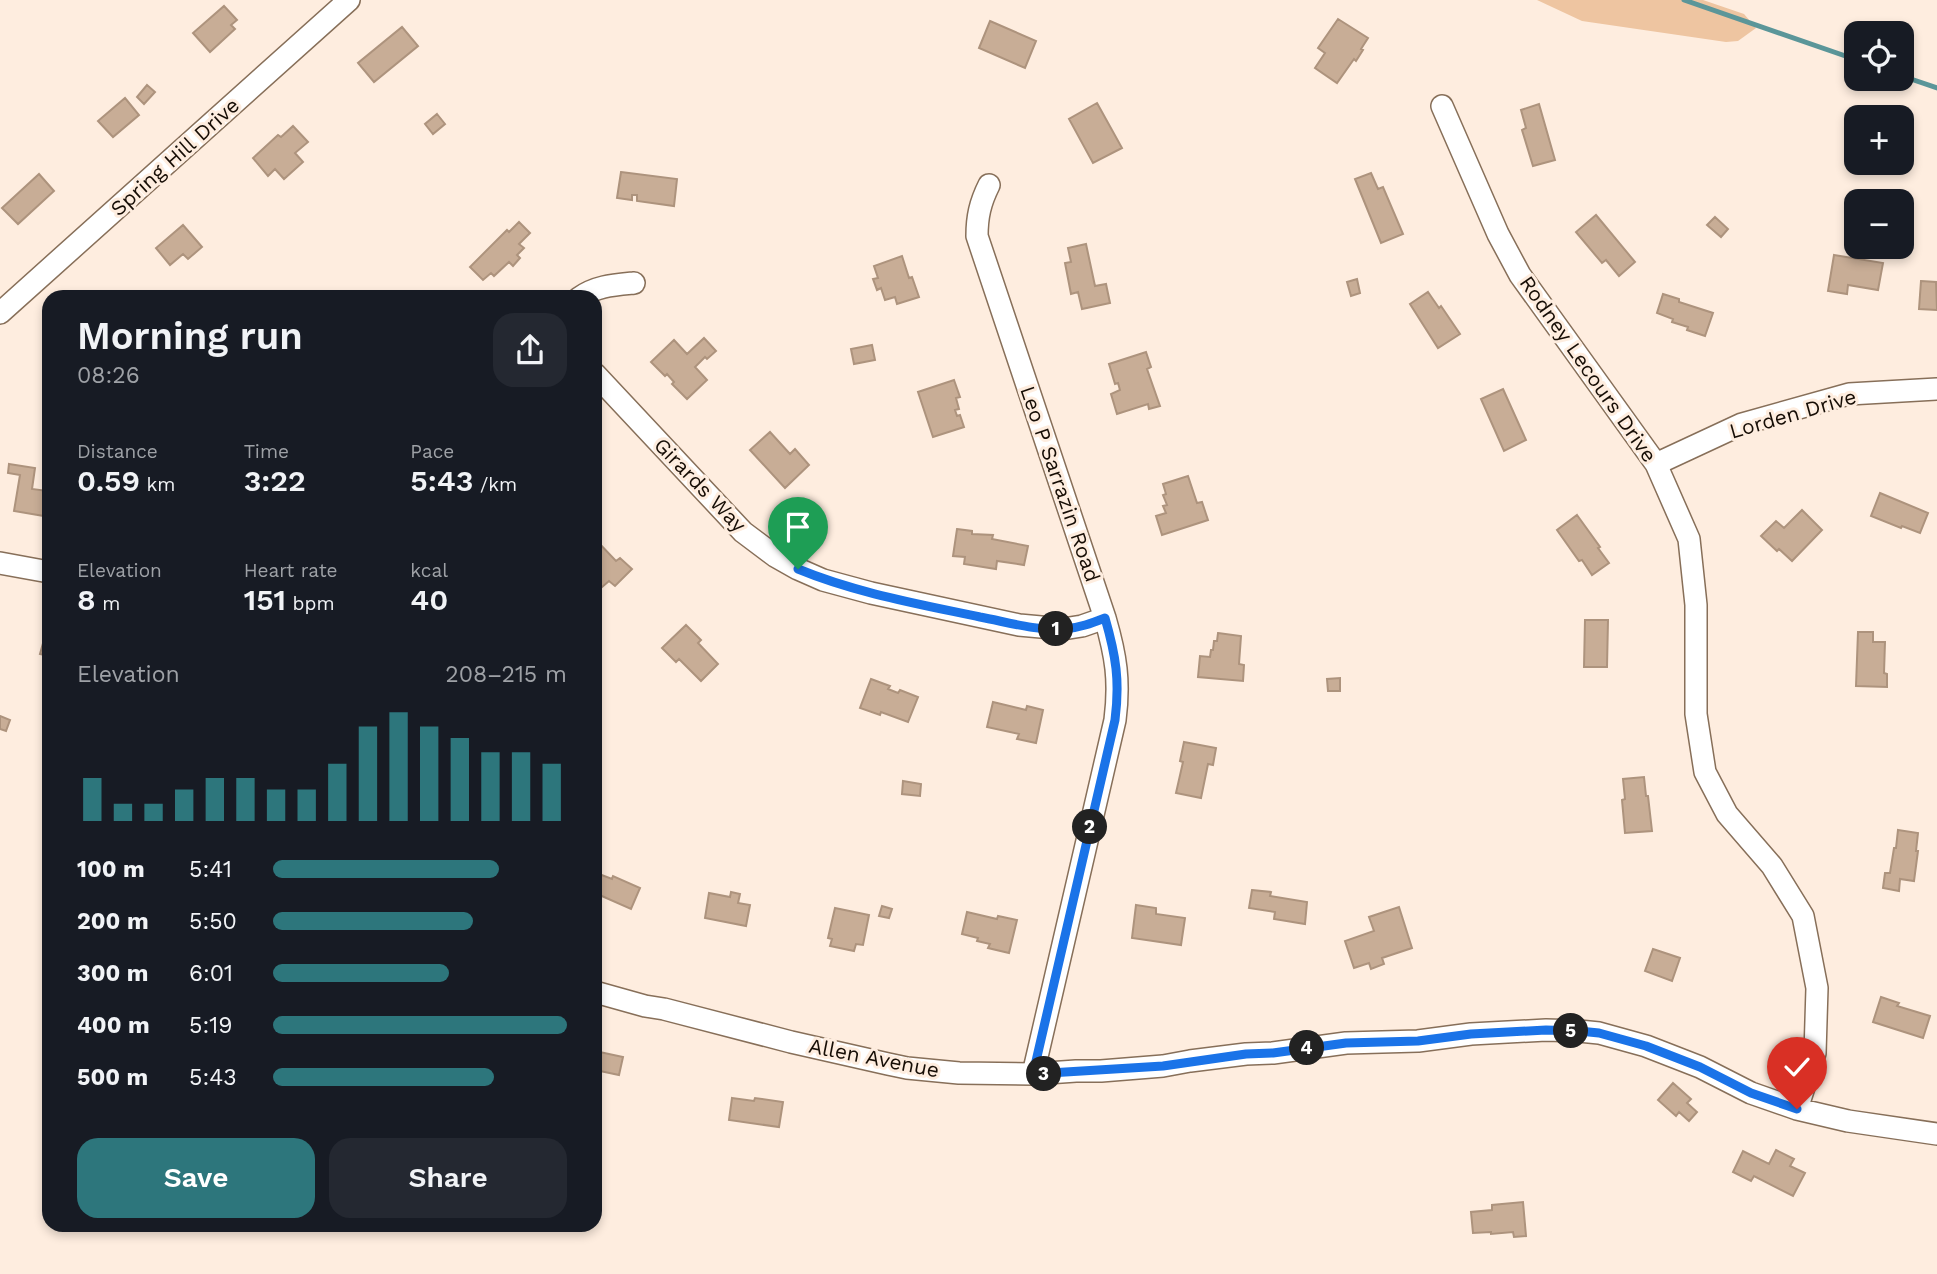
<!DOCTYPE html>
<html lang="en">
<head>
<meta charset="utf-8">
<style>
  body { margin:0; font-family:"Work Sans",sans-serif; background:#242831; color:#f1f3f6; height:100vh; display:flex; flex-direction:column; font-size:26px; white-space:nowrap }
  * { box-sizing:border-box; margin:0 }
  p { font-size:23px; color:#9ea1a6 }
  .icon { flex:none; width:38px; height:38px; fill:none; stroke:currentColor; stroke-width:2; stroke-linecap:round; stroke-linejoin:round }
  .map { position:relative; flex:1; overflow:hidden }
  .details { position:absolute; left:42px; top:290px; width:560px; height:942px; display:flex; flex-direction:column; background:#171b24; border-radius:21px; box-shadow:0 4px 10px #0003 }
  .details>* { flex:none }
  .fabs { position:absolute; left:1844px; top:21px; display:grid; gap:14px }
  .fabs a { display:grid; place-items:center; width:70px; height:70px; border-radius:14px; background:#171b24; box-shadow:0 4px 10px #0003; font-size:35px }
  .pin { position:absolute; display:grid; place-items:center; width:60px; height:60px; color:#fff; margin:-72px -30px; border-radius:50% 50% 50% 0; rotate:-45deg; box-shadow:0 0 7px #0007 }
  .pin .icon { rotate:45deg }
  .km { position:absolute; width:35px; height:35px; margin:-18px; border-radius:50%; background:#222; color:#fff; font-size:19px; line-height:35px; text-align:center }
  .round { display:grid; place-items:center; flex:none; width:74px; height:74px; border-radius:21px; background:#242831 }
  .headline { display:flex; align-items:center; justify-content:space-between; height:119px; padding:0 35px }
  h1 { font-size:38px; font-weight:600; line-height:52px }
  .stats { display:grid; grid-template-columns:repeat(3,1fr); gap:10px; height:119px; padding:7px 35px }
  .stats div { display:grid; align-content:center }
  .stats b { font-size:30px; font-weight:600 }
  .stats small { font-size:19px; font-weight:400 }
  .stats p { font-size:19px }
  .chart { height:196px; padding:14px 35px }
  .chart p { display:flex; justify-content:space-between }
  .chart svg { width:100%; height:126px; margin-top:7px; stroke:#2d767c; stroke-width:6 }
  .cta { display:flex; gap:14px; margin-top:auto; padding:14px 35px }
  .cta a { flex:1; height:80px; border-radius:21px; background:#2d767c; color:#fff; font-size:28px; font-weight:600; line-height:80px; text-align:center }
  .cta a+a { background:#242831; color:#f1f3f6 }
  ul { padding:0 35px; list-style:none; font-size:23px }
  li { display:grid; grid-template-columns:112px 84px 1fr; align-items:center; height:52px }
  li i { height:18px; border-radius:9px; background:#2d767c }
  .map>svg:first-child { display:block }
  .green { fill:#eec5a1 }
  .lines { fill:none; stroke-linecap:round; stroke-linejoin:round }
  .stream { stroke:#5b9699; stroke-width:5 }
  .building { fill:#c8ad96; stroke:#ad937d; stroke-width:2 }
  .minor-casing { stroke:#876f59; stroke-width:24 }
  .minor { stroke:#fff; stroke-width:21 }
  .route-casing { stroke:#fff; stroke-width:14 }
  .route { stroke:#1a73e8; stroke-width:9 }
  .labels { text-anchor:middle; stroke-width:6; stroke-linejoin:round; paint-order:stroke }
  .street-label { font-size:21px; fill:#160d05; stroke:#feeddf }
</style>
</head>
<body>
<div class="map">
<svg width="1937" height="1274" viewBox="0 0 1937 1274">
  <rect width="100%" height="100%" fill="#feeddf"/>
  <!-- green -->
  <path class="green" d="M 1537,0 L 1703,0 L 1744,14 L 1756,28 L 1738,41 L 1726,42 L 1582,21 Z"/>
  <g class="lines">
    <!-- stream -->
    <path class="stream" d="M 1684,0 L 1857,60
      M 1902,76 L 1937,88"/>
  </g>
  <!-- building -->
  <path class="building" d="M 224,6 L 237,20 L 231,25 L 235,29 L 210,52 L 193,33 Z
    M 1338,19 L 1368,38 L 1361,49 L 1363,50 L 1356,61 L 1354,59 L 1337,83 L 1315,68 L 1325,53 L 1318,48 Z
    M 990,21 L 1036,41 L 1025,68 L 979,48 Z
    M 402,27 L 418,46 L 374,82 L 358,63 Z
    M 147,85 L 155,92 L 144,104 L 137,97 Z
    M 125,98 L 139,115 L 113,137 L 98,121 Z
    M 1097,103 L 1122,148 L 1093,163 L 1069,119 Z
    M 1539,104 L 1555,160 L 1533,166 L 1522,130 L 1526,128 L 1521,110 Z
    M 437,114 L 445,124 L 433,134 L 425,124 Z
    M 293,126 L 308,142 L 295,153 L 303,162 L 284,179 L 275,169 L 268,176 L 253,158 L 278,135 L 281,137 Z
    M 621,172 L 677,179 L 674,206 L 637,201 L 637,195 L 632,195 L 632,200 L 617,198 Z
    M 1371,173 L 1378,189 L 1383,187 L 1403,234 L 1381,243 L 1355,179 Z
    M 39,174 L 54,191 L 18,224 L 2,208 Z
    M 1596,215 L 1635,262 L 1619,276 L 1606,260 L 1602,263 L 1576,232 Z
    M 1715,217 L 1728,229 L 1721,237 L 1707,225 Z
    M 519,222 L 530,233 L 519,244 L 524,248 L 517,255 L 520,258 L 513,266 L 509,262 L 494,276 L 491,273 L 483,280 L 470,267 L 507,230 L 509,232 Z
    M 183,225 L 202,247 L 188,259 L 183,254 L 170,265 L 156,248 Z
    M 1086,244 L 1095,286 L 1106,284 L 1110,303 L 1082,309 L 1078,292 L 1071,294 L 1065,263 L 1071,262 L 1068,248 Z
    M 1834,255 L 1883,263 L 1878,290 L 1848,285 L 1847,294 L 1828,291 Z
    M 902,256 L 909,278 L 912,277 L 919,297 L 897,304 L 895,297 L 885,300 L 881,288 L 877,290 L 873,279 L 878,278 L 874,266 Z
    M 1357,279 L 1360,293 L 1351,296 L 1347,282 Z
    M 1921,281 L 1936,282 L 1937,310 L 1919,309 Z
    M 1428,292 L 1439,308 L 1441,306 L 1460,334 L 1438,348 L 1410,304 Z
    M 1663,294 L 1679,299 L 1679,302 L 1713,313 L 1705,336 L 1687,330 L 1688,327 L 1672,322 L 1673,319 L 1657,313 Z
    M 704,338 L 716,351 L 707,359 L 705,357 L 695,367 L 707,380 L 687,399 L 672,384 L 674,382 L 667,374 L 665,376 L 651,362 L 674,340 L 687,354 Z
    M 872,345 L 875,360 L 854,364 L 851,349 Z
    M 1146,352 L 1151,367 L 1147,369 L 1160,406 L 1149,409 L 1148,404 L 1117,414 L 1111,394 L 1120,390 L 1118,383 L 1115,384 L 1109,364 Z
    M 954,380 L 960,397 L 956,398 L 959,409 L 955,410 L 957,416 L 960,415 L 964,427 L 933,437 L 918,392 Z
    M 1503,389 L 1526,440 L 1504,451 L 1481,399 Z
    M 770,432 L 790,454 L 795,449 L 809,465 L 785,488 L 750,450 Z
    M 9,464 L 35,468 L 32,489 L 48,491 L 44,516 L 14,511 L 20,475 L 8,473 Z
    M 1188,476 L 1197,503 L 1202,502 L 1208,520 L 1162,535 L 1156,516 L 1166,513 L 1163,506 L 1167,505 L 1163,495 L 1166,494 L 1163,484 Z
    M 1880,493 L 1928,513 L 1920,533 L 1902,526 L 1901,528 L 1871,516 Z
    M 1802,510 L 1822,530 L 1792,561 L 1779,549 L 1777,551 L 1761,536 L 1776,521 L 1784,528 Z
    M 1577,515 L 1600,547 L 1598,548 L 1609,563 L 1592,575 L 1582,560 L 1579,561 L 1557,530 Z
    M 957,529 L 972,531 L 972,534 L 993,535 L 992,539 L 1028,546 L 1024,565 L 997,561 L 996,569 L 964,564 L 965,557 L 953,556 Z
    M 595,539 L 616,561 L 620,558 L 632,569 L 615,586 L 609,581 L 601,588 L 595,582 Z
    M 1585,620 L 1608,620 L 1607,667 L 1584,667 Z
    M 686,625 L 701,640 L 698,643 L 718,664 L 701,681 L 679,659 L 676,662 L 662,648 Z
    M 47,629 L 49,630 L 49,656 L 40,654 Z
    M 1858,632 L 1873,632 L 1873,642 L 1885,642 L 1884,673 L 1887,674 L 1887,687 L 1856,686 Z
    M 1218,633 L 1241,636 L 1239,664 L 1244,665 L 1243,681 L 1198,677 L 1200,656 L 1210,657 L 1211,650 L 1213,650 L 1214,641 L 1217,641 Z
    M 1340,678 L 1340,691 L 1328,691 L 1327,679 Z
    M 871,679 L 890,686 L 888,689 L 898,693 L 900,690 L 918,697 L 908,722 L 881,712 L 880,715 L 860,708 Z
    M 993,702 L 1026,710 L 1027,706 L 1043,710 L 1036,743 L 1017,739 L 1019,734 L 987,727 Z
    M 0,716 L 10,720 L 6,731 L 0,729 Z
    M 1184,742 L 1216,748 L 1213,765 L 1208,764 L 1201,798 L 1176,793 L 1183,762 L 1180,761 Z
    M 1644,777 L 1646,796 L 1648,796 L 1652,831 L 1625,833 L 1622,800 L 1625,799 L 1623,779 Z
    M 903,781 L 921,784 L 920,796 L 902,794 Z
    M 1898,830 L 1918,833 L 1916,851 L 1918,851 L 1914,881 L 1900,879 L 1899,891 L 1883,888 L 1885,873 L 1890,873 L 1894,848 L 1896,848 Z
    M 599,874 L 612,879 L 613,876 L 640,888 L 631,909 L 595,893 L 595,883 Z
    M 1252,890 L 1271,892 L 1270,896 L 1307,902 L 1305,924 L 1274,919 L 1275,912 L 1249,908 Z
    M 731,892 L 740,894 L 738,903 L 750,905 L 746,926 L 705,918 L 709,893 L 730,897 Z
    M 1136,905 L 1156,908 L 1156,914 L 1185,918 L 1181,945 L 1132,938 Z
    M 882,906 L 892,909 L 889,918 L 879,916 Z
    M 1399,907 L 1412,948 L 1382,958 L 1384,964 L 1371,969 L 1369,963 L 1354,968 L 1345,941 L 1374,931 L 1369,917 Z
    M 835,908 L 869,915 L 863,945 L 856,944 L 854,951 L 830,946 L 832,939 L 828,938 Z
    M 967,912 L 997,919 L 998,916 L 1017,920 L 1009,953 L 988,948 L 990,944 L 977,941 L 978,938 L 962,934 Z
    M 1653,949 L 1680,958 L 1672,981 L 1645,971 Z
    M 1881,997 L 1899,1003 L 1897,1006 L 1930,1016 L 1923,1038 L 1873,1022 Z
    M 595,1051 L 623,1057 L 619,1075 L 595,1070 Z
    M 1673,1083 L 1691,1099 L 1687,1103 L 1697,1112 L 1689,1121 L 1679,1112 L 1676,1116 L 1658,1100 Z
    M 732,1098 L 754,1101 L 755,1098 L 783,1102 L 779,1127 L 729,1120 Z
    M 1776,1150 L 1794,1159 L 1790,1166 L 1805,1173 L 1793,1196 L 1754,1176 L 1751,1181 L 1733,1172 L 1743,1151 L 1769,1164 Z
    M 1523,1202 L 1526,1236 L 1514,1237 L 1513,1232 L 1491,1234 L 1491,1232 L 1473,1233 L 1471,1212 L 1492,1210 L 1492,1205 Z"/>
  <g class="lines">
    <!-- minor casing -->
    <g class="minor-casing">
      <path id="minor" d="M 1442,106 L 1498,234 L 1520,275 L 1656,464 L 1689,539 L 1696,605 L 1696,714 L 1705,772 L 1727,814 L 1772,866 L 1803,916 L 1817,988 L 1815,1053 L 1797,1109
        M 989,185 C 980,203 977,217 977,236 L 1105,618 C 1116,656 1120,681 1115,720 L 1033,1074
        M 579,298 C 596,286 613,285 634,283
        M 0,313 L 349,0
        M 595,374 L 743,532 L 775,556 L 798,569 L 823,580 L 871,593 L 1019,625 L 1063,629 L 1082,626 L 1105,618
        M 1656,464 L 1742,424 L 1849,394 L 1937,389
        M 0,563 L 49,572
        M 595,992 L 645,1006 L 664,1009 L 791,1042 L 888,1064 L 907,1068 L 959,1073 L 1033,1074 L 1076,1071 L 1101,1071 L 1163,1066 L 1190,1061 L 1246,1054 L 1273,1053 L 1346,1043 L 1418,1041 L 1471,1034 L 1546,1030 L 1579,1031 L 1599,1033 L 1646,1046 L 1700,1067 L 1751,1093 L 1797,1109 L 1848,1121 L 1937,1134"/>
    </g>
    <!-- minor -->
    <use href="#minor" class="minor"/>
  </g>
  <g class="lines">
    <!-- route casing -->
    <g class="route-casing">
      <path id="route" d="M 798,569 C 856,593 919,604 980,617 C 1007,622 1036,631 1064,629 C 1079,628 1092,623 1105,618 C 1116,656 1120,681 1115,720 L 1033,1074 L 1163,1066 L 1246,1054 L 1273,1053 L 1346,1043 L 1418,1041 L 1471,1034 L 1546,1030 L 1579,1031 L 1599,1033 L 1646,1046 L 1700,1067 L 1751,1093 L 1797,1109"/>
    </g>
    <!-- route -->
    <use href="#route" class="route"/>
  </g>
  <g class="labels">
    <!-- street labels -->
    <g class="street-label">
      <text transform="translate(175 157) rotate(-42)" y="7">Spring Hill Drive</text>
      <text transform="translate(1588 369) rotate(55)" y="7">Rodney Lecours Drive</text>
      <text transform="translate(1793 414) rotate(-16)" y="7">Lorden Drive</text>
      <text transform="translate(1060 484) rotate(71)" y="7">Leo P Sarrazin Road</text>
      <text transform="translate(700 485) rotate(46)" y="7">Girards Way</text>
      <text transform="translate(874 1058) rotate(11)" y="7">Allen Avenue</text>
    </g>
  </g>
</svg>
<div class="fabs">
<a><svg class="icon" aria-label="locate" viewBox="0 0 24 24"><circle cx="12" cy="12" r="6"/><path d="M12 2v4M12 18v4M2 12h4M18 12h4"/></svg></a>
<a>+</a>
<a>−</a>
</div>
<div class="pin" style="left:798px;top:569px;background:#1e9e55"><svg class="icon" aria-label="arrive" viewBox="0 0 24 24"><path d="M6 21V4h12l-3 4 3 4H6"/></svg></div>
<div class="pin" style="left:1797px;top:1109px;background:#d93025"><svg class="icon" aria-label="check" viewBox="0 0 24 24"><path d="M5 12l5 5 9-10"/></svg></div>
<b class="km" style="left:1056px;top:629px">1</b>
<b class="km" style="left:1090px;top:827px">2</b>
<b class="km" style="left:1044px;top:1074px">3</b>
<b class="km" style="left:1307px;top:1048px">4</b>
<b class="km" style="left:1571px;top:1031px">5</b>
<section class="details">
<div class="headline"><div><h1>Morning run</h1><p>08:26</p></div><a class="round"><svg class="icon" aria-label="share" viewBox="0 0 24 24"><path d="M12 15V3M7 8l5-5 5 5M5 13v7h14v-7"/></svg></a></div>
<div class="stats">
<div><p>Distance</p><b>0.59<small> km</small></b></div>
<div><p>Time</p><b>3:22</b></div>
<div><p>Pace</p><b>5:43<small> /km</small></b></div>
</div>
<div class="stats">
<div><p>Elevation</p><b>8<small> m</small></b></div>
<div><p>Heart rate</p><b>151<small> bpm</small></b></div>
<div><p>kcal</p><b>40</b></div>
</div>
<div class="chart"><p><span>Elevation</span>208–215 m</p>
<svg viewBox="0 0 160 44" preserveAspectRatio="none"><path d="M5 44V29M15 44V38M25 44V38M35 44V33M45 44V29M55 44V29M65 44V33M75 44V33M85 44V24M95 44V11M105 44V6M115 44V11M125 44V15M135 44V20M145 44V20M155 44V24"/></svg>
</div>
<ul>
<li><b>100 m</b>5:41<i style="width:77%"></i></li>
<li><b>200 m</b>5:50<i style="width:68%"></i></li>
<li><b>300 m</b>6:01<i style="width:60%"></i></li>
<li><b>400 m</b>5:19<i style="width:100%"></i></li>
<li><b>500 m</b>5:43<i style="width:75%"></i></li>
</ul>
<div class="cta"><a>Save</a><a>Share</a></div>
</section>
</div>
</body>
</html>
